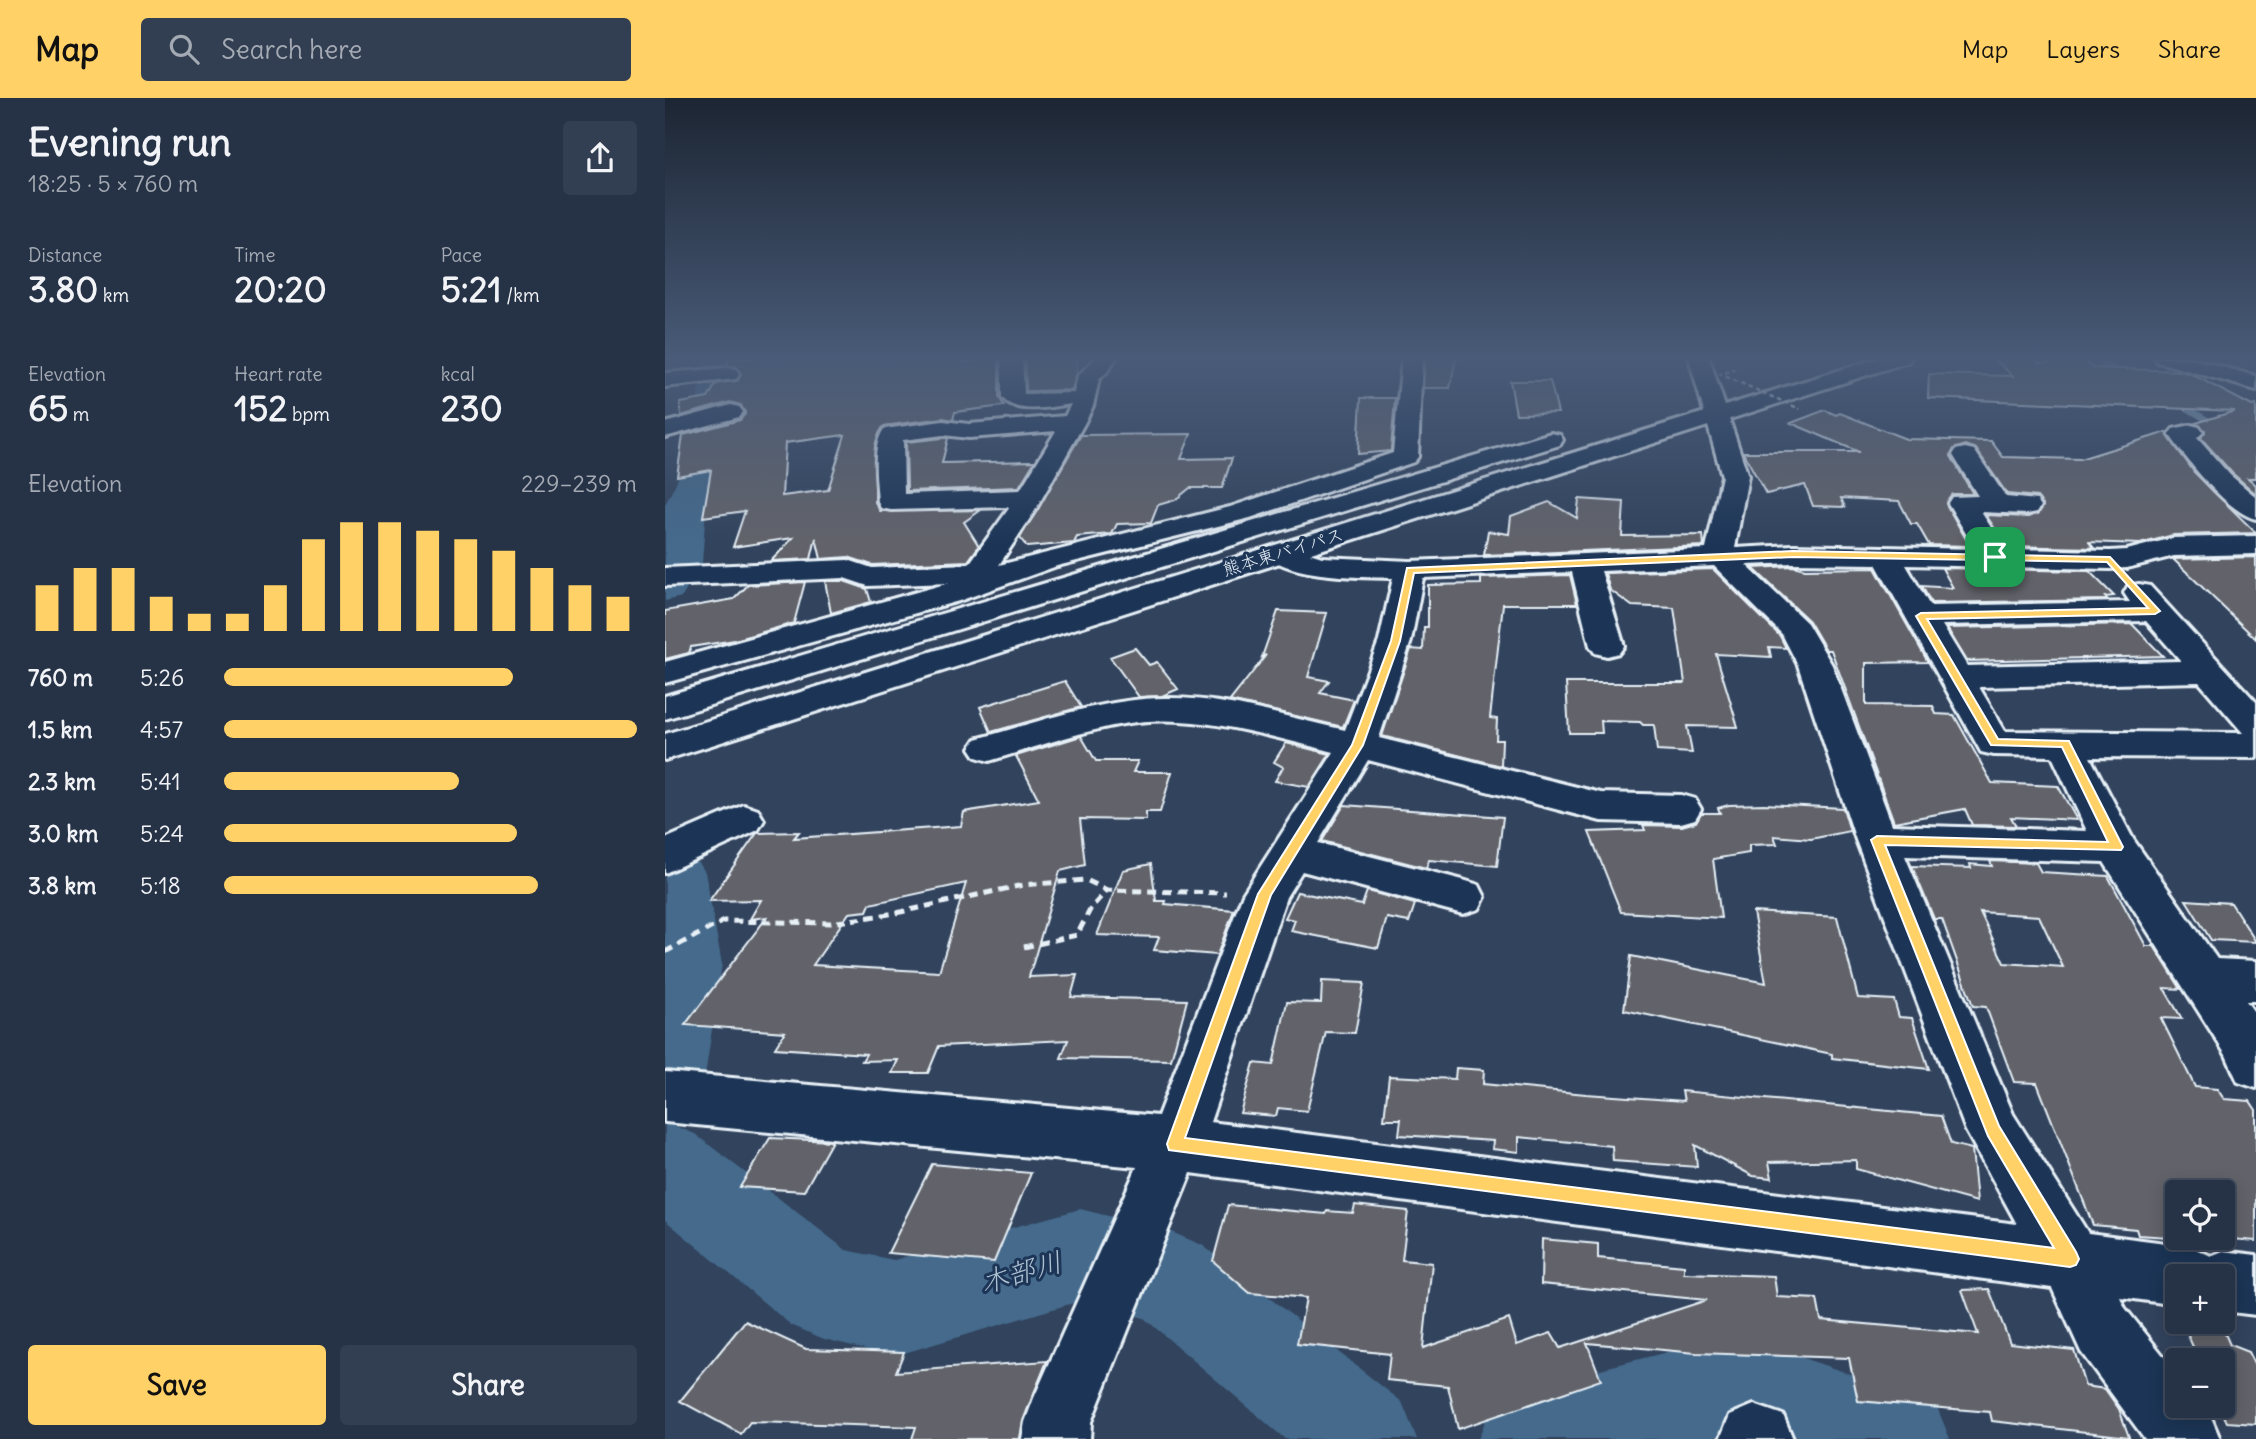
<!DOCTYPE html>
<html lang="en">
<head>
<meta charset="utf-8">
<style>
  body { margin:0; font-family:Delius,"Klee One",sans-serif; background:#323e51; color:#f1f3f6; height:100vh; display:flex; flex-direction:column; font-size:26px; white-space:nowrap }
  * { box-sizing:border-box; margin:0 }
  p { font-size:23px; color:#a4aab3 }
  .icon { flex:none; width:38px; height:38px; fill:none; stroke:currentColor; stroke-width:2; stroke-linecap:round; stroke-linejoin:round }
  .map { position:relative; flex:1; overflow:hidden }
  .details { display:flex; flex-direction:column; background:#263246; width:665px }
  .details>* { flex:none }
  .controls { position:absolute; left:1500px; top:1082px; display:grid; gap:14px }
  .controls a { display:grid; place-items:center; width:70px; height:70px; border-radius:7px; background:#263246; box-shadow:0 4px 18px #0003,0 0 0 2px #424d5f; font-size:35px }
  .pin { position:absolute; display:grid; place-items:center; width:60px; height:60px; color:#fff; margin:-30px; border-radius:14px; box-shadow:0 4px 10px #0006 }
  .round { display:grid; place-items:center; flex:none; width:74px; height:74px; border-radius:7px; background:#323e51 }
  .head { display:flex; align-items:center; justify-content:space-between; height:119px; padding:0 28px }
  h1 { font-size:38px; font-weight:700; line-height:52px }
  .figures { display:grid; grid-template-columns:repeat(3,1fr); gap:10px; height:119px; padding:7px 28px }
  .figures div { display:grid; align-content:center }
  .figures b { font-size:35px; font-weight:700 }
  .figures small { font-size:19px; font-weight:400 }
  .figures p { font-size:19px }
  .chart { height:196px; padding:14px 28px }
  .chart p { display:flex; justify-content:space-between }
  .chart svg { width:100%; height:126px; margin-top:7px; stroke:#ffd166; stroke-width:6 }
  .cta { display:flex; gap:14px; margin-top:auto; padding:14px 28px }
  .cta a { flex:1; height:80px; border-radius:7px; background:#ffd166; color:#111; font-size:28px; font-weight:700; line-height:80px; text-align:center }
  .cta a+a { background:#323e51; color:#f1f3f6 }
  ul { padding:0 28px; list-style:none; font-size:23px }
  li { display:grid; grid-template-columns:112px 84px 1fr; align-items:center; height:52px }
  li i { height:18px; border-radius:9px; background:#ffd166 }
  header { display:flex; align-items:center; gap:42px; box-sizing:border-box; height:98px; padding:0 35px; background:#ffd166; color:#111 }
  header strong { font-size:33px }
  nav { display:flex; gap:38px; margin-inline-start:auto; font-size:24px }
  .search { width:490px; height:63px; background:#323e51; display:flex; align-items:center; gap:18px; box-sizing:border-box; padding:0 24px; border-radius:7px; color:#a4aab3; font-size:26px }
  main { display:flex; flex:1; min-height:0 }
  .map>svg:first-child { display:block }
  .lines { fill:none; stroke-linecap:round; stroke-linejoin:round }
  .stream-far1 { stroke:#86a1b7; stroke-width:6 }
  .stream { stroke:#86a1b7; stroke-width:15 }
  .river { fill:#446b8c; fill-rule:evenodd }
  .building { fill:#62636b; stroke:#e8f1f8; stroke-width:2; fill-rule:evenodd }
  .minor-casing { stroke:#e8f1f8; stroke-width:6 }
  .major-casing { stroke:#e8f1f8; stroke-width:6 }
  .highway-casing { stroke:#e8f1f8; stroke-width:6 }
  .path { stroke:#e8f1f8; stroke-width:5; stroke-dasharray:9 6; stroke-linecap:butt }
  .minor { fill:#1d3557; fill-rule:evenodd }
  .major { fill:#1d3557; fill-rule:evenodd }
  .highway { fill:#1d3557; fill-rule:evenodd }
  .path-bridge { stroke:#e8f1f8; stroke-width:2.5; stroke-dasharray:4.5 3.5; stroke-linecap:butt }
  .route { fill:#ffd166; stroke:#fff; stroke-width:2; fill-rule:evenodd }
  .labels { text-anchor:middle; stroke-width:6; stroke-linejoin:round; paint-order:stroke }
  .far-street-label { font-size:18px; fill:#e8f1f8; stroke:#1d3557 }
  .near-water-label { font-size:28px; font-style:italic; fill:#afc2d2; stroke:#1d3557 }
</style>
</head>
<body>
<header>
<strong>Map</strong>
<div class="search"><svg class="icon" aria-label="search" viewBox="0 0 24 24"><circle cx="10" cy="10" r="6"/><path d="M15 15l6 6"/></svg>Search here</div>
<nav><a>Map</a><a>Layers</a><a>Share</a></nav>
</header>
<main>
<section class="details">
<div class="head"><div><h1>Evening run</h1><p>18:25 · 5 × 760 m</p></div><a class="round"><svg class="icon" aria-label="share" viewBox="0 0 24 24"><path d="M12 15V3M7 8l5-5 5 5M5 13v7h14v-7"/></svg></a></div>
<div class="figures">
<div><p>Distance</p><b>3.80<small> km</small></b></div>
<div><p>Time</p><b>20:20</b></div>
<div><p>Pace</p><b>5:21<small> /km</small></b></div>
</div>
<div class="figures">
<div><p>Elevation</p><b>65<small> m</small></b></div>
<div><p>Heart rate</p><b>152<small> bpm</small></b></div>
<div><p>kcal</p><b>230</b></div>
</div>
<div class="chart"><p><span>Elevation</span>229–239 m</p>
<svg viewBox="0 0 160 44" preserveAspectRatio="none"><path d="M5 44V28M15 44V22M25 44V22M35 44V32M45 44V38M55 44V38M65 44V28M75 44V12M85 44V6M95 44V6M105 44V9M115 44V12M125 44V16M135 44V22M145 44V28M155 44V32"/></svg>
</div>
<ul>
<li><b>760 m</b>5:26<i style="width:70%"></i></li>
<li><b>1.5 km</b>4:57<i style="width:100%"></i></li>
<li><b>2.3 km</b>5:41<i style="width:57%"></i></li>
<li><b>3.0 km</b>5:24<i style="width:71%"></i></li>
<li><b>3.8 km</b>5:18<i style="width:76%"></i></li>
</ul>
<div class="cta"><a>Save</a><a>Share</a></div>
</section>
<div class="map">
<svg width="1591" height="1341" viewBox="0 0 1591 1341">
  <rect width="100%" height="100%" fill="#32435d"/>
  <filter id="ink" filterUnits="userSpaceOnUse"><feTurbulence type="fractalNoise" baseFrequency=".0143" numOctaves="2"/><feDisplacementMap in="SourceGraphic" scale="14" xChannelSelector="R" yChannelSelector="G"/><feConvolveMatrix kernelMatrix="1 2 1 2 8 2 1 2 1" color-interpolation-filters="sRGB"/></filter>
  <g filter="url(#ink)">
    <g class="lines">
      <!-- stream-far1 -->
      <path class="stream-far1" d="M 1428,260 L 1456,275
        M 1513,305 L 1551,327"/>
      <!-- stream -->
      <path class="stream" d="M 1033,1296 L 1045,1341"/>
      <!-- river -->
      <path class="river" d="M 38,260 L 70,260 L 65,329 L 68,346 L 41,409 L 37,466 L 17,499 L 0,503 L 0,407 L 30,346 L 29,329 Z
        M 0,742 L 23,749 L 40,774 L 57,866 L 40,978 L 28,1004 L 0,1015 Z
        M 0,1024 L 30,1036 L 181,1152 L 229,1162 L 415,1111 L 504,1133 L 537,1147 L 737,1304 L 752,1341 L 620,1341 L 479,1220 L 415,1203 L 229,1258 L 159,1241 L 126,1227 L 0,1122 Z
        M 1069,1237 L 1218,1287 L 1233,1289 L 1270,1304 L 1285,1341 L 1079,1341 L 1069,1337 L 1056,1341 L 813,1341 L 828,1304 L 865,1289 Z"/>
    </g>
    <!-- building -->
    <path class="building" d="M 65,260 L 297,260 L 298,264 L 334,260 L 334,299 L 339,308 L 290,314 L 288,322 L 278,320 L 219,328 L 210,347 L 210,404 L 215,413 L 316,412 L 299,424 L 314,448 L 303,463 L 207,467 L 183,459 L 156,461 L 151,440 L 146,461 L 106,463 L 128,440 L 68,449 L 80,413 L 38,419 L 46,372 L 12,378 L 18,337 L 75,322 L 80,316 L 76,307 L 65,304 L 16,318 L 15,305 L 43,300 L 51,286 L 73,282 L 76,277 L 73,270 L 61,268 ZM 180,337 L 163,392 L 117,398 L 120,345 Z
      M 360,260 L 412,260 L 412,275 L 407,292 L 361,293 Z
      M 760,260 L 791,260 L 785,290 L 758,290 Z
      M 1328,260 L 1368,260 L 1374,265 L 1416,262 L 1429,270 L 1514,273 L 1526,276 L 1587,308 L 1591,307 L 1591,380 L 1583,380 L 1591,387 L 1591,396 L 1567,375 L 1536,340 L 1540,332 L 1531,325 L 1570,313 L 1263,300 L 1264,276 L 1348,278 Z
      M 845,283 L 885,283 L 893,315 L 851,316 Z
      M 696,300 L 730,300 L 726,353 L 693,356 Z
      M 1160,312 L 1171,317 L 1175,315 L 1241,341 L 1326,343 L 1338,359 L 1415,361 L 1502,334 L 1529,374 L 1591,435 L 1508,437 L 1475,446 L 1424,444 L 1429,450 L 1341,448 L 1321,417 L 1363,419 L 1374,415 L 1378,407 L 1372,399 L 1342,396 L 1311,351 L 1301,347 L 1289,351 L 1286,358 L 1308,396 L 1287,396 L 1281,406 L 1305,448 L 1264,447 L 1252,426 L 1246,426 L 1234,403 L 1176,400 L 1180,409 L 1148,408 L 1140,387 L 1101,396 L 1078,354 L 1194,354 L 1126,325 Z
      M 526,336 L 516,361 L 567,360 L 557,390 L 525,390 L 510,402 L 493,407 L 486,425 L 452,426 L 447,436 L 412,439 L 409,445 L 362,449 L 355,440 L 416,337 Z
      M 278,340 L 283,340 L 277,365 L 370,363 L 354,389 L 242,393 L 241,344 Z
      M 914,401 L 959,404 L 957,438 L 1038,437 L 1039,448 L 819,457 L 823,433 L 844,436 L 846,418 L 884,404 L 912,420 Z
      M 1591,459 L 1591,541 L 1508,461 L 1509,461 Z
      M 1128,468 L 1140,471 L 1210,470 L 1263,564 L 1201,565 L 1201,607 L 1268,608 L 1271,616 L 1289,617 L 1327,685 L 1393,688 L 1412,722 L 1346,719 L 1351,728 L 1307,727 L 1300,711 L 1229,724 L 1166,552 L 1161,552 L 1144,523 L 1088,470 Z
      M 1277,470 L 1424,473 L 1449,498 L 1440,499 L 1443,502 L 1266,505 L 1257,488 L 1288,490 Z
      M 1048,471 L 1115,538 L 1121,550 L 1104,549 L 1106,559 L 1051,556 L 1073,629 L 1022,628 L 1027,655 L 992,653 L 989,627 L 978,627 L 975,624 L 936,623 L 937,635 L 904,635 L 901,585 L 1020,585 L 1009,510 L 967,508 L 945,492 L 940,475 Z
      M 905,477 L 912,506 L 838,506 L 825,620 L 832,621 L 831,642 L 837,642 L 836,668 L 717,638 L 746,551 L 758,552 L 759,529 L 763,529 L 763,487 L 816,486 L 816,480 Z
      M 160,483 L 179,483 L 202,491 L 206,504 L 166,515 Z
      M 140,484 L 129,525 L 70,542 L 26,549 L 24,555 L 0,561 L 0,513 L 69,501 L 83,487 Z
      M 613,513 L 662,515 L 643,579 L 664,583 L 655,595 L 689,602 L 678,629 L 565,603 L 601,557 L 597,559 Z
      M 1467,526 L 1498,558 L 1302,563 L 1282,530 Z
      M 470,550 L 484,567 L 492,564 L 513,591 L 497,598 L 474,599 L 445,559 Z
      M 400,583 L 416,609 L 326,634 L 315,609 Z
      M 416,638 L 431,663 L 473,663 L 468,674 L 507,674 L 495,714 L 481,714 L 481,722 L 415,721 L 420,767 L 395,773 L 364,879 L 412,877 L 406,899 L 522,902 L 506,962 L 396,960 L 403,942 L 274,948 L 263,975 L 227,975 L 233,962 L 197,963 L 201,956 L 110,950 L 120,934 L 20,927 L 102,819 L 85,821 L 96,802 L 44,803 L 92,735 L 134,734 L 129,740 L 296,728 L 299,714 L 374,702 L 351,658 ZM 301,785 L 274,874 L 148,867 L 184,815 L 202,813 L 205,806 Z
      M 621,645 L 665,656 L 644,689 L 610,683 L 618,669 L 609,664 Z
      M 1099,706 L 1178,710 L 1185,733 L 1146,741 L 1109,738 L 1112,746 L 1084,747 L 1084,755 L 1048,761 L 1056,820 L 956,814 L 924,734 L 980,732 L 978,727 L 1017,728 L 1031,724 L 1036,715 L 1055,715 L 1053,710 L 1064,707 Z
      M 679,707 L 838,719 L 832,768 L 764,762 L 761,770 L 657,743 Z
      M 1325,763 L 1371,765 L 1376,774 L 1443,778 L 1481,848 L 1489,848 L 1516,891 L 1499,890 L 1517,921 L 1496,920 L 1530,989 L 1552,991 L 1559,1001 L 1585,1003 L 1591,1012 L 1591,1143 L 1540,1139 L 1558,1139 L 1558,1094 L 1512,1094 L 1512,1139 L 1520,1140 L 1473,1137 L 1471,1131 L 1428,1127 L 1372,985 L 1349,984 L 1321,909 L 1308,908 L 1277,821 L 1269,821 L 1247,768 L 1306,770 L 1305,766 L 1327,768 ZM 1315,814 L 1374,818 L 1398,869 L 1339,865 Z
      M 486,766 L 491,803 L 501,803 L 500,806 L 569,812 L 552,857 L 489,852 L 494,839 L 432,837 L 458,772 Z
      M 702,793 L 750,806 L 744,824 L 722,820 L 713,850 L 626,833 L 630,822 L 620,820 L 632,794 L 697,807 Z
      M 1521,802 L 1566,805 L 1591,844 L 1546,842 Z
      M 1088,814 L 1172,819 L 1193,900 L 1229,902 L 1234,919 L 1247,920 L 1264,971 L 1167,960 L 1167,956 L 959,912 L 966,858 L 1101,885 Z
      M 657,883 L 699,885 L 690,935 L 661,934 L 642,1013 L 613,1010 L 611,1018 L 575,1015 L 589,965 L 608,967 L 622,904 L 656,905 Z
      M 791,970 L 819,972 L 818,986 L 921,996 L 1019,1003 L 1017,993 L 1276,1018 L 1286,1046 L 1307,1051 L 1312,1104 L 1191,1071 L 1191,1062 L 1104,1064 L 1107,1080 L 1088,1078 L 1030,1047 L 1032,1069 L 948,1063 L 947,1048 L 854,1039 L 854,1054 L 827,1051 L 828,1043 L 734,1037 L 736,1021 L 719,1021 L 724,978 L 790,981 Z
      M 105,1040 L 167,1043 L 139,1093 L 75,1089 Z
      M 267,1066 L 366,1075 L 329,1164 L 223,1155 Z
      M 563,1107 L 661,1116 L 662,1113 L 688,1115 L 690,1107 L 743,1113 L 737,1162 L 767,1165 L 758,1250 L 844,1221 L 852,1247 L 886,1235 L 895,1250 L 1042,1202 L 876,1186 L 877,1141 L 933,1146 L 933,1160 L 1019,1168 L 1019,1175 L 1109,1178 L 1112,1199 L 1152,1201 L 1156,1222 L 1313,1236 L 1297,1192 L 1324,1191 L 1345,1245 L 1409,1252 L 1420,1288 L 1440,1291 L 1454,1311 L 1464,1339 L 1327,1323 L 1325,1314 L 1193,1303 L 1184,1260 L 1031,1255 L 922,1245 L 936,1282 L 793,1331 L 783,1288 L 722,1282 L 725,1256 L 632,1246 L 641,1200 L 585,1195 L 548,1163 Z
      M 80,1223 L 141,1251 L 239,1254 L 231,1274 L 382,1263 L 358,1323 L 355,1341 L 247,1341 L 251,1329 L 85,1324 L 76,1336 L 15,1303 Z
      M 1519,1229 L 1558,1231 L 1565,1247 L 1583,1254 L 1591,1270 L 1591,1326 L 1562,1324 L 1554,1307 L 1558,1307 L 1558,1262 L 1534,1262 Z"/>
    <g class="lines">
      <!-- minor casing -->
      <g class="minor-casing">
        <path id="minor" d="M 337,260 L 357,260 L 359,296 L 409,295 L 413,278 L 431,260 L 451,260 L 441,275 L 434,281 L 428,308 L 420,324 L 371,411 L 334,467 L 565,409 L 728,355 L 737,260 L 757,260 L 753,359 L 749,364 L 585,420 L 392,468 L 294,503 L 0,585 L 0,564 L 284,485 L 203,488 L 179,480 L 0,488 L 0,470 L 183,462 L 207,470 L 304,466 L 345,409 L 226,412 L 216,410 L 213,404 C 212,383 206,349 219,331 L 278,323 L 304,326 L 400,318 L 406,306 C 386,309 350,317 337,299 ZM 391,333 L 355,392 L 239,396 L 238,342 L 278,337 L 304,340 Z
          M 1024,260 L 1044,260 L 1083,378 L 1070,450 L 1128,447 L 1310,451 L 1283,405 L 1287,399 L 1313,398 L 1288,357 L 1291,352 L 1300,350 L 1309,352 L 1341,399 L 1372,402 L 1376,408 L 1372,414 L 1362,416 L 1316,414 L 1340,451 L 1445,453 L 1462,452 L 1508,440 L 1591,438 L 1591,456 L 1509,458 L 1462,470 L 1445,471 L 1241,467 L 1265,508 L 1465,504 L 1459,495 L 1463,488 L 1474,486 L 1485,488 L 1591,604 L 1591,660 L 1425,659 L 1468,741 L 1552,861 L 1591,863 L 1591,903 L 1581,903 L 1591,917 L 1591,990 L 1573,984 L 1561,957 L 1439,764 L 1240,758 L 1348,1016 L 1423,1135 L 1524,1148 L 1546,1158 L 1558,1153 L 1591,1157 L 1591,1217 L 1558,1213 L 1558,1178 L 1512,1178 L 1512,1207 L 1455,1199 L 1460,1210 L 1512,1275 L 1512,1307 L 1537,1307 L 1545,1317 L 1555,1341 L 1480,1341 L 1416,1254 L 1387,1190 L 526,1075 L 426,1324 L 425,1341 L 357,1341 L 360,1324 L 369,1300 L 472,1069 L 0,1024 L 0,974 L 493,1018 L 578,796 L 669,654 C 601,638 529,613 458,626 C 413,634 368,650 324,663 L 311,659 L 305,650 L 311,641 C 370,625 439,600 500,600 C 560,599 621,619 680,632 L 714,543 L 728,480 C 699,479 619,480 601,455 L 606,449 L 616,446 L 657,459 L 745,463 L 1041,451 L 1057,378 ZM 1128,465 L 1211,466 L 1316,654 L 1329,657 L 1387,658 L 1422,733 L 1227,727 L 1167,567 L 1142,525 L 1081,467 ZM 1049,468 L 1117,536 L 1133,567 L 1191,742 L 1301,1033 L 1352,1126 L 545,1024 L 621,799 L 637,773 L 798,816 L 814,811 L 820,799 L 814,787 L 798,782 L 653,745 L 703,662 L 936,723 L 1016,725 L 1030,721 L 1036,711 L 1030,701 L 1016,697 L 936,695 L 714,640 L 746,543 L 758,480 L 907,474 L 925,548 L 930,555 L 942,558 L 954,555 L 959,548 L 936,473 ZM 1481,523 L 1516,563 L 1302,568 L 1277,527 ZM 1534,584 L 1578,635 L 1340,633 L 1314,589 Z
          M 63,270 L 71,271 L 74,276 L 71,281 L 0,289 L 0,275 Z
          M 66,307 L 74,309 L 78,314 L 74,319 L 0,339 L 0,325 Z
          M 1526,327 L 1534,329 L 1538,334 L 1532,340 L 1565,377 L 1591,399 L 1591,421 C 1562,414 1521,361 1504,336 L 1508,331 Z
          M 79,707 L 93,712 L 99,722 L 93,732 L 0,775 L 0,741 Z
          M 1089,1307 L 1118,1317 L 1128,1341 L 1055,1341 L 1065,1317 Z"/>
      </g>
      <!-- major casing -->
      <g class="major-casing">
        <path id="major" d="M 1490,260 L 1524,260 L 1591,278 L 1591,292 L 1493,264 Z"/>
      </g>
      <!-- highway casing -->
      <g class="highway-casing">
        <path id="highway" d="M 1214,260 L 1246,260 L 1243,264 L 0,662 L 0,636 Z
          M 886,335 L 895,337 L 898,342 L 895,347 L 0,621 L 0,598 Z"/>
      </g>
      <!-- path -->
      <path class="path" d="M 359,849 L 412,837 L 426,810 L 442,792 L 561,795
        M 0,854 L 59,823 L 166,825 L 231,815 L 358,787 L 421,782 L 442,792"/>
      <!-- minor -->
      <use href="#minor" class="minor"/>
      <!-- major -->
      <use href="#major" class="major"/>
      <!-- highway -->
      <use href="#highway" class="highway"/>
      <!-- path-bridge -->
      <path class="path-bridge" d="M 1066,271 L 1069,272 L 1055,276 L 1135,311"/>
    </g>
  </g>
  <!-- sky -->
  <linearGradient id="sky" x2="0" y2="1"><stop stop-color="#1c2533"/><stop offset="0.58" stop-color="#495b78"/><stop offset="1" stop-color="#495b78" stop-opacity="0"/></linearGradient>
  <rect width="1591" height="448" fill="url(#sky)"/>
  <!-- route -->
  <path class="route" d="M 1128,453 L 1445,459 L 1495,513 L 1490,516 L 1262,521 L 1333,641 L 1404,643 L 1458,749 L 1456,752 L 1220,747 L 1334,1028 L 1411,1154 L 1414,1161 L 1411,1167 L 1405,1169 L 504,1052 L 502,1046 L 593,796 L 687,647 L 726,543 L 742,470 ZM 1128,459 L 1442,464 L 1483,510 L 1256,515 L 1251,518 L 1326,647 L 1397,649 L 1443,744 L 1212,738 L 1206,742 L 1323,1038 L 1389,1150 L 520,1040 L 606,797 L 698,647 L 735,543 L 749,475 Z"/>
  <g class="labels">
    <!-- far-street labels -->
    <g class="far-street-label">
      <text transform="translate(618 454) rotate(-17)" y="6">熊本東バイパス</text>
    </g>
    <!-- near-water labels -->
    <g class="near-water-label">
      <text transform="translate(356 1174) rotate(-16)" y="10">木部川</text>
    </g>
  </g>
</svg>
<div class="controls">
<a><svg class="icon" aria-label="locate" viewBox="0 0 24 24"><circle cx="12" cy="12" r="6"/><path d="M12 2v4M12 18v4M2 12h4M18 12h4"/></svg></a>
<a>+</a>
<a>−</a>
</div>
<div class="pin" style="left:1330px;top:459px;background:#1e9e55"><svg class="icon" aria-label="arrive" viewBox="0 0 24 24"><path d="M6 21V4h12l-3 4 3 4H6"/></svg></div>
</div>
</main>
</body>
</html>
